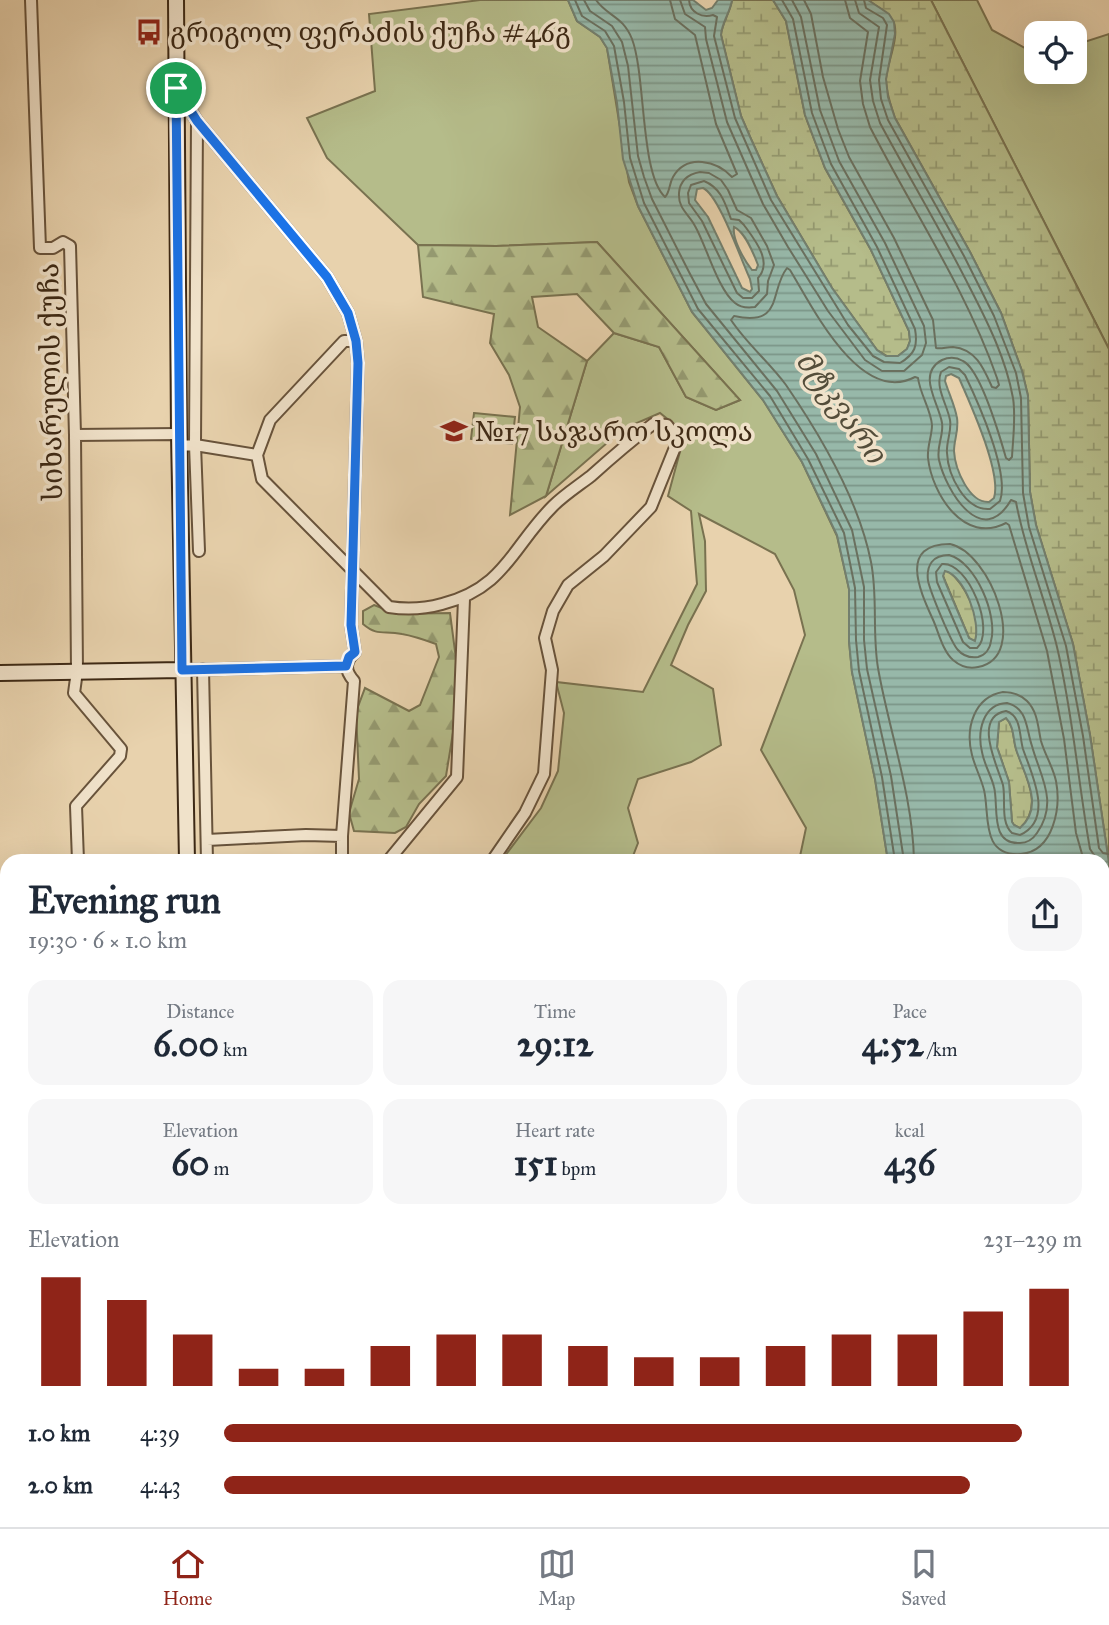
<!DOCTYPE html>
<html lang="en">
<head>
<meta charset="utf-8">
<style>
  body { margin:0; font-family:"IM FELL Great Primer","Noto Serif Georgian",serif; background:#f6f6f7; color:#1f2937; height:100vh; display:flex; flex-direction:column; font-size:26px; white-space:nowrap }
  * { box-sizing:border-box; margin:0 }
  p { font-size:23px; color:#747a83 }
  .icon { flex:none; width:38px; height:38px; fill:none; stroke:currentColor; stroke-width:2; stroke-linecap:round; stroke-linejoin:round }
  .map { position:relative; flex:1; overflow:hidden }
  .side { position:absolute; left:0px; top:854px; width:1110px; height:674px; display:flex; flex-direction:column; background:#fff; border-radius:21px 21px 0 0; box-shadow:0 7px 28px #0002 }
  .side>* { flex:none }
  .buttons { position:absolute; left:1024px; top:21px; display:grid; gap:14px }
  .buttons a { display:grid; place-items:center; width:63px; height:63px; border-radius:14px; background:#fff; box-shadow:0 7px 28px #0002; font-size:35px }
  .pin { position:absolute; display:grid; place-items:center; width:60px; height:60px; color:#fff; margin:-30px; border:4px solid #fff; border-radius:50%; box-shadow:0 2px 7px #0007 }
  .round { display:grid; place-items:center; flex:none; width:74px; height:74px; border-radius:21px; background:#f6f6f7 }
  .summary { display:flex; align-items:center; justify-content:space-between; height:119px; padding:0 28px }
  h1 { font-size:38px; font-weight:700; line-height:52px }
  .metrics { display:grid; grid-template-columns:repeat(3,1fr); gap:10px; height:119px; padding:7px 28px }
  .metrics div { display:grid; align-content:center; border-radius:18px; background:#f6f6f7; text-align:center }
  .metrics b { font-size:35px; font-weight:700 }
  .metrics small { font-size:19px; font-weight:400 }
  .metrics p { font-size:19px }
  .chart { height:196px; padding:14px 28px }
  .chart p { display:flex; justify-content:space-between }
  .chart svg { width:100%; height:126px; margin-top:7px; stroke:#8f2418; stroke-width:6 }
  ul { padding:0 28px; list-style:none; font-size:23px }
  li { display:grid; grid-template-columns:112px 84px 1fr; align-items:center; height:52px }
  li i { height:18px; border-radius:9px; background:#8f2418 }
  .menu { display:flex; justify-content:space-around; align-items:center; height:98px; border-top:2px solid #e0e1e3; background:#fff; font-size:19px; color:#747a83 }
  .menu a { display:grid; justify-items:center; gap:4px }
  .menu .selected { color:#8f2418 }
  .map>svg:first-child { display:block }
  .green { fill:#b5bc8a; stroke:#797250; stroke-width:2 }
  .forest { fill:url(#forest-firs); stroke:#797250; stroke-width:2 }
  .wetland { fill:url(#wetland-marsh); stroke:#797250; stroke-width:2 }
  .water { fill:url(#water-rules); stroke:#737f6e; stroke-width:2; fill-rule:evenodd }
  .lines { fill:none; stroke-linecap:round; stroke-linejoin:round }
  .shore { stroke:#6a705f; stroke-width:2 }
  .street-casing { stroke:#68533b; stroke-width:14 }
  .secondary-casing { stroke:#3d2915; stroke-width:18 }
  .street { stroke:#f0e2ca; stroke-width:10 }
  .secondary { stroke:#f0e2ca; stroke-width:14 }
  .route-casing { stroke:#fff; stroke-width:14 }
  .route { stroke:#1a73e8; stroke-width:9 }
  .labels { text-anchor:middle; stroke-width:7; stroke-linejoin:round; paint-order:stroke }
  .poi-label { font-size:28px; fill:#3d2915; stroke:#f0e2ca; text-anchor:start }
  .street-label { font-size:28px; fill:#3d2915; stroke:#f0e2ca }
  .water-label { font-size:30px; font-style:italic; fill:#544d3a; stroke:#f0e2ca }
</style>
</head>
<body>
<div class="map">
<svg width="1109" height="1527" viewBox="0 0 1109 1527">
  <defs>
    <pattern id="forest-firs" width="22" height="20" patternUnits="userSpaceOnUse" patternTransform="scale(1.75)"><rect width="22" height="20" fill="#b5bc8a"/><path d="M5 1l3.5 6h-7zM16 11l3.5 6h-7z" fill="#949970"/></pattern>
    <pattern id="wetland-marsh" width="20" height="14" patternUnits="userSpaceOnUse" patternTransform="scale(1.75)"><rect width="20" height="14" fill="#b5bc8a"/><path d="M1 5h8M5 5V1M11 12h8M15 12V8" fill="none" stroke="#949970"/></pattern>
    <pattern id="water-rules" width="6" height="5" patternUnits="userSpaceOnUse" patternTransform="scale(1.75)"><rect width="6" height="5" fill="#97b8a9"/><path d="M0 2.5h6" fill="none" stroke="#7c9688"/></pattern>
  </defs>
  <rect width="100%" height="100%" fill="#e8d2ad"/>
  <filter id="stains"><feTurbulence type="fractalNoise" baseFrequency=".00286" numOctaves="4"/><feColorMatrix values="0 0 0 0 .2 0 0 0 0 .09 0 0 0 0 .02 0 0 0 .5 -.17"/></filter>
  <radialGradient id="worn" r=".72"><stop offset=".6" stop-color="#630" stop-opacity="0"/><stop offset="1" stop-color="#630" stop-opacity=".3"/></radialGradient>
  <!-- green -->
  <path class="green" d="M 480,0 L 568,0 L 577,21 L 600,37 L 607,48 L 629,182 L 638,206 L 692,312 L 763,400 L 802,462 L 837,536 L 849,589 L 849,641 L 852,672 L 875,779 L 888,861 L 799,861 L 806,828 L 761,750 L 805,635 L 794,590 L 775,554 L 699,514 L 705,541 L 706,591 L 688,625 L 671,665 L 713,689 L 721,745 L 691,762 L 638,779 L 628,808 L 638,843 L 631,861 L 501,861 L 541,808 L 558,771 L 564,713 L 556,682 L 643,692 L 697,584 L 691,511 L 668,496 L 685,433 L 660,413 L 623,429 L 546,496 L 587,361 L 614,333 L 659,347 L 686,397 L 716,410 L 740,400 L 597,242 L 496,246 L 418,245 L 327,158 L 307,118 L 375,91 L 369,14 Z
    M 931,0 L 977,0 L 992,30 L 1036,54 L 1036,72 L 1074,72 L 1075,45 L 1109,34 L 1109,349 Z
    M 474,413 L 515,417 L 512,444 L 471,439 Z
    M 324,1521 L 460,1521 L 460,1527 L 324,1527 Z
    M 480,1521 L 619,1521 L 627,1527 L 479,1527 Z
    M 718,1521 L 838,1521 L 836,1527 L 718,1527 Z"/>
  <!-- forest -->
  <path class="forest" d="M 597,242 L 740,400 L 716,410 L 686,397 L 659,347 L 614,333 L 577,294 L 532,297 L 538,327 L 587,361 L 546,496 L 510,515 L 520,407 L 509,375 L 490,343 L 494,314 L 423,297 L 418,245 L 496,246 Z
    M 374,605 L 397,614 L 450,613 L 460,689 L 446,776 L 419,804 L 406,827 L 395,833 L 354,831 L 349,813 L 359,779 L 356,712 L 365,688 L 409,711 L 420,705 L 439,657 L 436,644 C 425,640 414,636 402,634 C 384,630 378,637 363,624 L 363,611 Z
    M 263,1521 L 324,1521 L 323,1527 L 263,1527 Z"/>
  <!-- wetland -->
  <path class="wetland" d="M 732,0 L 773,0 L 786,21 L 805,115 L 825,168 L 871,250 L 909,331 L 910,341 L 907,349 L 898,356 L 887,356 L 877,350 L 832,288 L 777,196 L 751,139 L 741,116 L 721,35 C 722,22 730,13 732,0 Z
    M 868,0 L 931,0 L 1109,349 L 1109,863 L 1090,735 L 1073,644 L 1036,525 L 1030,492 L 1028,396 L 1022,371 L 1001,313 L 970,252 L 895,118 C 891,106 886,93 886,80 C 886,65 901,35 893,21 C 887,10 876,7 868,0 Z
    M 948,570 C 966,586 980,614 976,639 L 973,642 L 969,638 L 943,576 L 944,571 Z
    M 1006,718 C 1014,725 1013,739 1016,749 C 1024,773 1045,806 1020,828 L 1014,825 L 1012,822 L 1009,782 L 997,747 L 999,722 Z
    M 1109,1123 L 1109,1432 L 1103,1441 L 1102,1131 Z"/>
  <!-- water -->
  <path class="water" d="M 568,0 L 693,0 L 706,10 L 712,8 L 718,0 L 732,0 C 730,13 722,22 721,35 L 741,116 L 751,139 L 777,196 L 832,288 L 877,350 L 886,356 L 898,356 L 907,349 L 910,341 L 909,331 L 871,250 L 825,168 L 805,115 L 786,21 L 773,0 L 868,0 L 889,14 L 894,22 L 895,34 L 886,79 L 888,97 L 895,118 L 970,252 L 1001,313 L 1022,371 L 1028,396 L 1030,492 L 1036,525 L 1073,644 L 1090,735 L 1109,863 L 1109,922 L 1107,936 L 1109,949 L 1109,1123 L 1103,1131 L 1102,861 L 888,861 L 875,779 L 852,672 L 849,641 L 849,589 L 837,535 L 802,462 L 763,400 L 692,312 L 638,206 L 623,159 L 617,103 L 607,48 L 600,37 L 577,21 ZM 703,188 C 719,195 741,260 750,279 L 752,289 L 750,292 L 742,288 L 708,217 L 695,200 L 697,189 ZM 734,227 C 745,232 753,252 758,265 L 756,270 L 752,270 C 744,260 732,239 734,227 ZM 951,374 L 959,378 C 970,403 1002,473 994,498 L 989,502 C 969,503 955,469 954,451 C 954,440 959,430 957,418 C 955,406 949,394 945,381 L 946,376 ZM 945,571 C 965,576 981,622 975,641 L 969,638 L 946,584 L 943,576 ZM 1006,718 C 1014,726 1013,739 1016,749 C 1023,773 1046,806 1020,828 L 1014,825 L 1012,822 L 1009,782 L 997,747 L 999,722 Z
    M 838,1521 L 985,1521 L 982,1527 L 836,1527 Z"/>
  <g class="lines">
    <!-- shore -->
    <path class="shore" d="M 575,0 L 582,16 L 605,31 L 614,46 L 624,102 L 630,158 L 644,203 L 698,309 L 770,396 L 808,459 L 844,533 L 855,588 L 856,640 L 859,671 L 882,777 L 895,861
      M 584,0 L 590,11 L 612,26 L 622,42 L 628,66 L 638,156 L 644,177 L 652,199 L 689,272 L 706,304 L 777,391 L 816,454 L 852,530 L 864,587 L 864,640 L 867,669 L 891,776 L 904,861
      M 596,0 C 607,16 623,16 632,39 C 646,76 640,174 665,197 C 670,192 669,184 673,177 C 687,153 717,161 732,177 L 737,174 L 716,124 L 695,35 L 675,19 L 670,0
      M 680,0 L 685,14 L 705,27 L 706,39 L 727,122 L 763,204 L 788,247 L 828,311 L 865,360 L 882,371 L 904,371 L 922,355 L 926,343 L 924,326 L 885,243 L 839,161 L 820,110 L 801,17 L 792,0
      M 689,0 C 690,13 702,18 713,15 L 717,17 L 714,36 L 735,118 L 771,200 L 848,325 L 873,356 L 884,362 L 900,363 C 915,354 918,346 915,329 L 877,247 L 831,164 L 812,113 L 793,19 L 782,0
      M 804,0 L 811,14 L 823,77 L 838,129 L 849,157 L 894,238 L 933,320 L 936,348 C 942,349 946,347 953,347 C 976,349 984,369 992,387 L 996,388 L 999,385 L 997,378 C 966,289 913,211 870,127 L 863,104 L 860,81 L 868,32 L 850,18 L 845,0
      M 855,0 L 859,13 L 879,27 L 870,80 L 873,101 L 880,123 C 910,179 942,232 970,288 C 988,323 1006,359 1013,398 C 1016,417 1013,438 1012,457 L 1009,460 L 1006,458 C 1000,437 981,370 963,361 C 956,357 949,357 942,360 C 916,374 939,403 942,423 C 944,435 936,447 939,460 C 946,491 982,550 1011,500 L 1016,502 C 1025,551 1045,598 1057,647 C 1073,714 1078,782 1090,849 L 1098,861
      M 864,0 L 866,8 L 883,18 L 887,25 L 879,80 L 881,99 L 888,120 L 964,256 L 994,316 L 1016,373 L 1021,398 L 1023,493 L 1029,527 L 1066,646 L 1083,736 L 1099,848 L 1103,853 L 1109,854
      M 700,172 L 709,173 L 721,180 L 728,190 L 737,210 L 751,218 L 767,246 L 774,265 L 768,281 L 767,294 L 755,307 C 748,308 741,308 735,303 C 718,290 706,245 695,226 C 689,214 678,209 679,193 C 680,180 689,174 700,172 Z
      M 704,181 C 721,188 725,203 731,219 L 739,220 L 744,225 C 755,240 773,262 758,278 L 759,291 L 752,298 L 743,298 L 737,293 L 702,221 L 689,203 L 688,193 L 691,185 Z
      M 949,367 L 959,369 L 965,375 C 978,402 1010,473 1000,501 L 990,509 C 965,511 948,475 947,453 C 946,442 952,431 950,420 C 947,404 935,388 941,372 Z
      M 950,544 C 990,552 1031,657 978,667 C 969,669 960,666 953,660 C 943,651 939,634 934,622 C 922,595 896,544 950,544 Z
      M 949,555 C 976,562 998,616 991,641 C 990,649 985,655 978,657 C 970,658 963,656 958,650 C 951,643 931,593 928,581 C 926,565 933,555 949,555 Z
      M 942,564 C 968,561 996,630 977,648 L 970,648 L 963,642 L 937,582 L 936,572 Z
      M 1003,692 C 1012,692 1021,695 1027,701 C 1038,712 1038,728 1041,741 C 1045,755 1053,767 1056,781 C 1061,807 1054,851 1021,854 C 980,857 990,814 984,790 C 981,778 975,767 972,755 C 965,728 974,697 1003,692 Z
      M 1007,703 C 1028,708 1026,729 1032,746 C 1040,776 1059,802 1037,833 C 1033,839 1027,843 1020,843 C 989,845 999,805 994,787 C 991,775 984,764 982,752 C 977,731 983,704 1007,703 Z
      M 1006,711 C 1022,716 1019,736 1023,749 C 1031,773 1055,819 1020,835 L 1012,833 C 1000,822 1006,800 1003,785 C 998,767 972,717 1006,711 Z
      M 914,861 C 913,796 889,731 878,668 C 872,632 878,597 871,562 C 859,501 821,436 786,385 C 769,362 747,344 731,320 L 734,316 C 784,327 769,291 787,268 L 790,270 C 812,306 860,406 915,377 L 918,378 C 920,394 931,410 932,425 C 932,436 927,446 928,458 C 932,494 964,545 1006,523 L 1009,525 L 1047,651 L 1064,739 L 1076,833 L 1084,861"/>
    <!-- street casing -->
    <g class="street-casing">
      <path id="street" d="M 31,0 L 40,248 L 53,248 L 63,242 L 70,246 L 75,435 L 77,671 L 74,693 L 121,749 L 120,756 L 76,806 L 78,861
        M 178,90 L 197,121 L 327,277 L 348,313 L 356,341 L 358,363 L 351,625 L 355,652 C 344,662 345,671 354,681 L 342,836 L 342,861
        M 197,121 L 195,445 L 199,551
        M 75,435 L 179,434
        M 179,446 L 195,445 L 257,455 L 262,479 L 389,607 C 408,610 424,609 442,604 C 505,588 512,547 553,506 C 564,495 578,486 591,476 C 611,458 632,440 653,424 L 667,425 L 678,440 L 651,507 L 604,556 L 568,585 L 553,611 L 545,638 L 552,670 L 544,774 L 525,813 L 492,861
        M 257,455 L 270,420 L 344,341 L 356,341
        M 203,669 L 207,861
        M 182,670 L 346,666
        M 207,840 L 306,835 L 342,836
        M 388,861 L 457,777 L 464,599
        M 0,1168 L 7,1162
        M 1102,1497 L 1109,1495
        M 98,1521 L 98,1527
        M 469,1527 L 469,1521
        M 1061,1527 L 1068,1521"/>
    </g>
    <!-- secondary casing -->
    <g class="secondary-casing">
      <path id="secondary" d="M 176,0 L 179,434 L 187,861
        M 0,673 L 182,670
        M 202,1521 L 202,1527"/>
    </g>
    <!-- street -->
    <use href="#street" class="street"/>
    <!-- secondary -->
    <use href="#secondary" class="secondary"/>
  </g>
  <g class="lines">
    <!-- route casing -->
    <g class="route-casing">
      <path id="route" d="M 176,88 L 197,121 L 327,277 L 348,313 L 356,341 L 358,363 L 351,625 L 355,652 L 349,657 L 346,666 L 182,670 Z"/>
    </g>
    <!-- route -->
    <use href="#route" class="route"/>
  </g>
  <!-- icons -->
  <defs>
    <g id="bus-bare" transform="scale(2.1)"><path d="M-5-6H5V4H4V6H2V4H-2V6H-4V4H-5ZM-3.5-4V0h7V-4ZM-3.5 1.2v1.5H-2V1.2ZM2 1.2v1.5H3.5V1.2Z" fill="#8f2418" stroke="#f0e2ca" stroke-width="2.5" paint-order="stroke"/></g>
    <g id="school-bare" transform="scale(2.1)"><path d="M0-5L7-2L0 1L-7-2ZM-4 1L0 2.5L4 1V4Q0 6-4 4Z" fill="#8f2418" stroke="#f0e2ca" stroke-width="2.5" paint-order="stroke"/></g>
  </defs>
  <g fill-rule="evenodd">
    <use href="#bus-bare" x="149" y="32"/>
    <use href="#school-bare" x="454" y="431"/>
  </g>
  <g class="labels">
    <!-- poi labels -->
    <g class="poi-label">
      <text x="170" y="42">გრიგოლ ფერაძის ქუჩა #46გ</text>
      <text x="475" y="441">№17 საჯარო სკოლა</text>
    </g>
    <!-- street labels -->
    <g class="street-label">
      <text transform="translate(50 382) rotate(-91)" y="10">სიხარულის ქუჩა</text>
    </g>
    <!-- water labels -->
    <g class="water-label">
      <text transform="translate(841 407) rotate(54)" y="10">მტკვარი</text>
    </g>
  </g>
  <rect width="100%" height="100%" filter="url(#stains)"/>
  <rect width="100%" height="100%" fill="url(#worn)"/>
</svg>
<div class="buttons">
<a><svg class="icon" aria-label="locate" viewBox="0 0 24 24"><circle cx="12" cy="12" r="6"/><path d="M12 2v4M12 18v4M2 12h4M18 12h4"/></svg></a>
</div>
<div class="pin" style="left:176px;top:88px;background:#1e9e55"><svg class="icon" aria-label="arrive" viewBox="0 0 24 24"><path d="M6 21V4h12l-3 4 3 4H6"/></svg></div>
<section class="side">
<div class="summary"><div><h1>Evening run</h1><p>19:30 · 6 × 1.0 km</p></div><a class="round"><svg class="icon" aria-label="share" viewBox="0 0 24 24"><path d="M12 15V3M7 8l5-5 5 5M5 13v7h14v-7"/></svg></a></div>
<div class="metrics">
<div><p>Distance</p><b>6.00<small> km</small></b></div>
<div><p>Time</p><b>29:12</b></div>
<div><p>Pace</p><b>4:52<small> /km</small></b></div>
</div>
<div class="metrics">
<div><p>Elevation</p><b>60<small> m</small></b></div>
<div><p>Heart rate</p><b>151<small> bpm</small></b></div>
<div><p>kcal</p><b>436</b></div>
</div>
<div class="chart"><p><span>Elevation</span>231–239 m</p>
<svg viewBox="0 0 160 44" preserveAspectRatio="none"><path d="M5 44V6M15 44V14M25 44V26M35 44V38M45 44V38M55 44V30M65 44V26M75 44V26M85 44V30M95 44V34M105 44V34M115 44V30M125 44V26M135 44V26M145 44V18M155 44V10"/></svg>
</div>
<ul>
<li><b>1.0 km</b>4:39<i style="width:93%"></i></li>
<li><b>2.0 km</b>4:43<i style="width:87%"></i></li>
</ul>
</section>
</div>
<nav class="menu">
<a class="selected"><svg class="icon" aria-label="home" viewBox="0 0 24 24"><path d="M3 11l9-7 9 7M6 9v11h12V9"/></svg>Home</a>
<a><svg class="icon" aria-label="map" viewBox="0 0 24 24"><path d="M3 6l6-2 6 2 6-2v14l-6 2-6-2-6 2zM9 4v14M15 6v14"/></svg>Map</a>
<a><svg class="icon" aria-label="saved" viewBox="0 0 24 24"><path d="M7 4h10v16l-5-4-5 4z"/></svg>Saved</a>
</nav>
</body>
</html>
